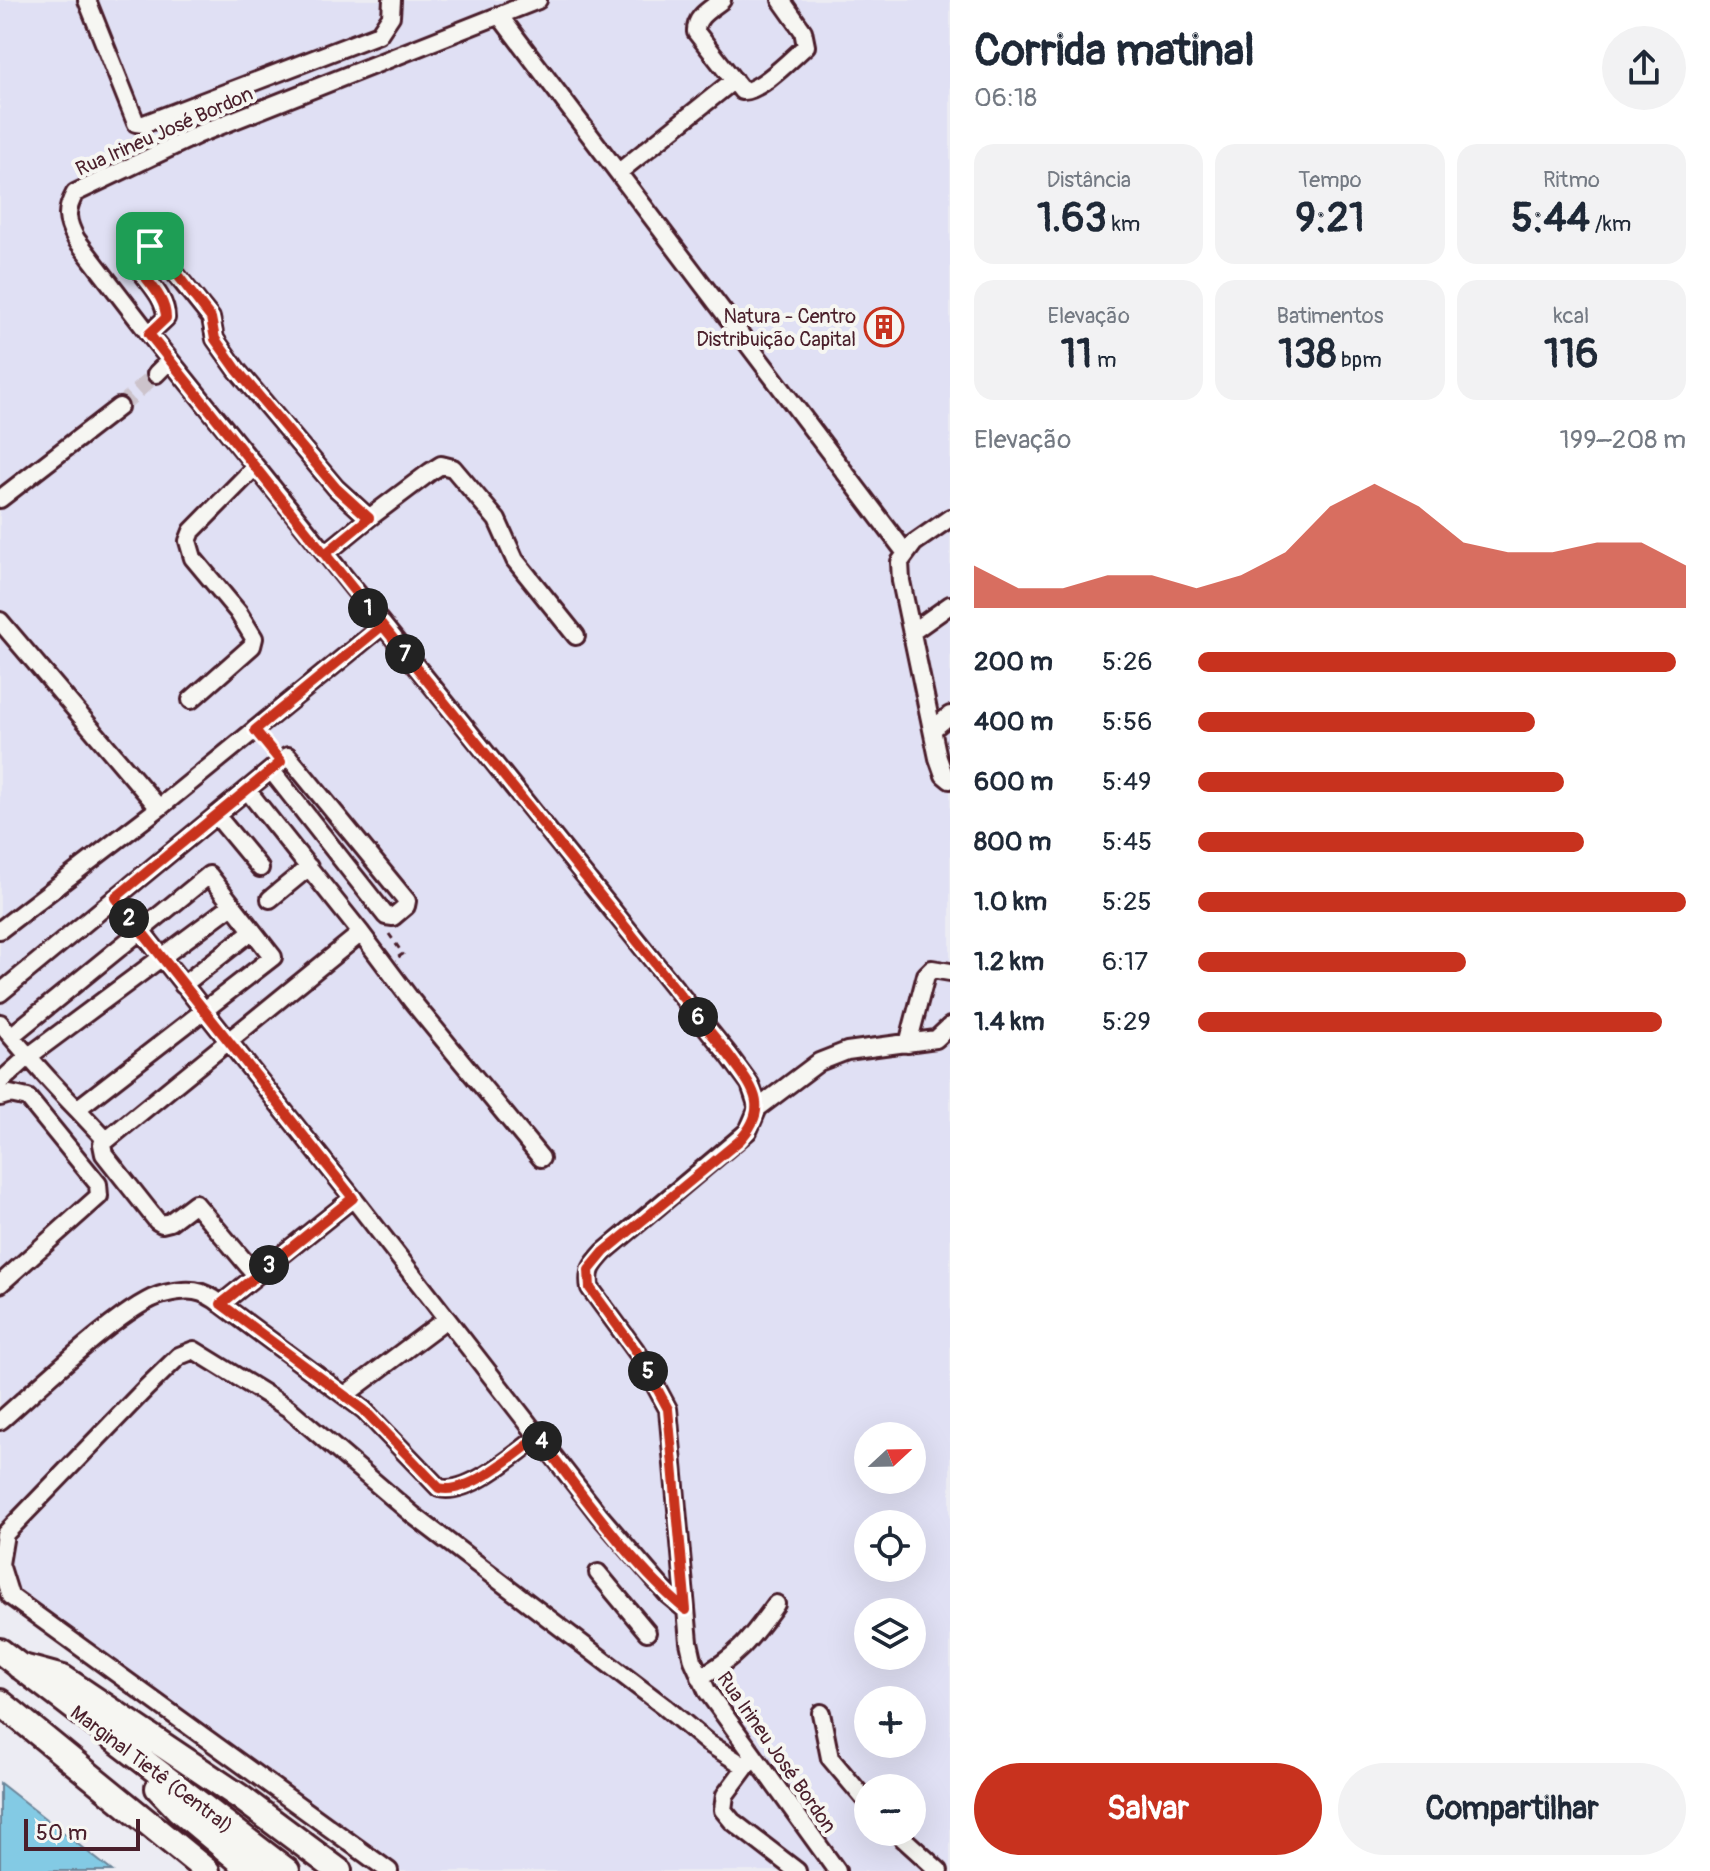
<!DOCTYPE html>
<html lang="pt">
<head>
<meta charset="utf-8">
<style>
  body { margin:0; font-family:Pangolin,sans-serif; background:#f2f2f3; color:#1f2937; height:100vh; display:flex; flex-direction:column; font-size:30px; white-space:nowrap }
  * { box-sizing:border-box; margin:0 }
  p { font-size:26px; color:#747a83 }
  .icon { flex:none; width:44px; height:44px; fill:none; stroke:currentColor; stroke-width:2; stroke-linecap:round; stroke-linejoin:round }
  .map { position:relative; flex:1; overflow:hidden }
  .details { display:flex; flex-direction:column; background:#fff; width:760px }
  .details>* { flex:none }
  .needle { width:52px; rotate:68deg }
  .tools { position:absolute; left:854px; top:1422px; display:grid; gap:16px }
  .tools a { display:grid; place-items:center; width:72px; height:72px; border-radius:50%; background:#fff; box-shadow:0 8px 32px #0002; font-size:40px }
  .scale { position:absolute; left:24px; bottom:20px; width:116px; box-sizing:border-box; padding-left:8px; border:4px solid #4a1f2b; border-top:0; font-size:22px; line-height:28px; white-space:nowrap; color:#4a1f2b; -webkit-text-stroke:6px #f6f6f2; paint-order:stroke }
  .pin { position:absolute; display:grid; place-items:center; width:68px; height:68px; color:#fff; margin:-34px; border-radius:16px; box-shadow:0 4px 12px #0006 }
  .km { position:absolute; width:40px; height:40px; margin:-20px; border-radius:50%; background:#222; color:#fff; font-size:22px; line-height:40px; text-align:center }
  .round { display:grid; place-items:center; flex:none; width:84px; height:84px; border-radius:42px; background:#f2f2f3 }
  .summary { display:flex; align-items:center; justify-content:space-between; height:136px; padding:0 24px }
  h1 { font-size:44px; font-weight:800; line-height:60px }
  .stats { display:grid; grid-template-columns:repeat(3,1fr); gap:12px; height:136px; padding:8px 24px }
  .stats div { display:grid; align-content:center; border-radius:20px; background:#f2f2f3; text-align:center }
  .stats b { font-size:40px; font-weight:800 }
  .stats small { font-size:22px; font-weight:400 }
  .stats p { font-size:22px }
  .chart { height:224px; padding:16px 24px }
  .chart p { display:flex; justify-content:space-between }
  .chart svg { width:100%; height:144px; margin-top:8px; fill:#c8321e; opacity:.7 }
  .action { display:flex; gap:16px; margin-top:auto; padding:16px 24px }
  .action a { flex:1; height:92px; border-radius:48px; background:#c8321e; color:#fff; font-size:32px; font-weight:800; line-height:92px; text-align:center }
  .action a+a { background:#f2f2f3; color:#1f2937 }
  ul { padding:0 24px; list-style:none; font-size:26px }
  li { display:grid; grid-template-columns:128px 96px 1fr; align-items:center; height:60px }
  li i { height:20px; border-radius:10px; background:#c8321e }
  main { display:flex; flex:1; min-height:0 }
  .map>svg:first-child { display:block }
  .built { fill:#e0e0f4; fill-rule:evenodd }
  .water { fill:#83cae4; stroke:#6c869a; stroke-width:2 }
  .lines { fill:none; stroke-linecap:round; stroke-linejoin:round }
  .minor-tunnel { stroke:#ccc3cb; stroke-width:16; stroke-dasharray:16 8; stroke-linecap:butt }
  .minor-casing { stroke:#4a1f2b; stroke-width:22 }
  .highway-casing { stroke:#4a1f2b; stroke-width:30 }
  .path { stroke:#4a1f2b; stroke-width:3; stroke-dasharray:6 6; stroke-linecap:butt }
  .minor { stroke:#f6f6f2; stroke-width:16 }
  .highway { stroke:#f6f6f2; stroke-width:24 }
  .route-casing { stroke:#fff; stroke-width:16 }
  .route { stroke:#c8321e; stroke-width:10 }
  .labels { text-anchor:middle; stroke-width:8; stroke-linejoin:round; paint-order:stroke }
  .street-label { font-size:20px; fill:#4a1f2b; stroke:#f6f6f2 }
  .poi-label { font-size:20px; fill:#4a1f2b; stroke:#f6f6f2; text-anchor:end }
</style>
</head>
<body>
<main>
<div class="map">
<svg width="950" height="1871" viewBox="0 0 950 1871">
  <rect width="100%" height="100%" fill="#ececf3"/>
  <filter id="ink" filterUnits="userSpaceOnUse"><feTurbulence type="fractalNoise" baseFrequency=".0125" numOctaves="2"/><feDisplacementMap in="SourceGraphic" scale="16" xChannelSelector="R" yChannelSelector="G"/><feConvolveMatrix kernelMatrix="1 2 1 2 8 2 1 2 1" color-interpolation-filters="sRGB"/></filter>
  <g filter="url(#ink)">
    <!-- built -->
    <path class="built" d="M 0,0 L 950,0 L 950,1871 L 376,1871 L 0,1592 ZM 868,1436 L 912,1436 L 912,1480 L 868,1480 ZM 868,1524 L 912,1524 L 912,1568 L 868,1568 ZM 868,1612 L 912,1612 L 912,1656 L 868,1656 ZM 868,1700 L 912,1700 L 912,1744 L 868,1744 ZM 868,1788 L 912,1788 L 912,1832 L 868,1832 Z"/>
    <!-- water -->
    <path class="water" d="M 0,1783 L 112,1871 L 0,1871 Z"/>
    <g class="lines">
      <!-- minor-tunnel -->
      <path class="minor-tunnel" d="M 119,407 L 156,374"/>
      <!-- minor casing -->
      <g class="minor-casing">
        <path id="minor" d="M 87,0 L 136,123 L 144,124 L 379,34 L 391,16 L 392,0
          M 538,0 L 199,134 L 75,193 C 65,211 66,220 76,239 L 149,334 L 728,1054 L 750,1084 L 758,1108 L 748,1131 L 604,1252 C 592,1265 587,1271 590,1288 L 639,1355 L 668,1409 L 689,1642 L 693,1660 L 707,1691 L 837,1871
          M 722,0 C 711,9 695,16 696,32 L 742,91 C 760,92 792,58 806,46 L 803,31 L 781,0
          M 499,15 L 905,552
          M 619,172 L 734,80
          M 149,334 L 166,318 C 166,296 144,278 133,260 L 135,253 L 145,247 L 154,247 L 211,318 L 215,339 L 237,370 L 336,488 L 369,518 L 430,472 L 441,465 L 453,468 L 497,520 L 515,560 L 576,636
          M 156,374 L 170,360
          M 0,499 L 119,407
          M 950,518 L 914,543 L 900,562 L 901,581 L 938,758 L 944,775 L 950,780
          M 325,554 L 369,518
          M 0,621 L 159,808
          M 912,632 L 950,605
          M 191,700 L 252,646 L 254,638 L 238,612 L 193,558 L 188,541 L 192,531 L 255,467
          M 933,729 L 950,715
          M 271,770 L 386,916 L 393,917 L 406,906 L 407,901 L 288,756
          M 247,790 L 361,933
          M 216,815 L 260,868
          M 115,898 L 353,1198 L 599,1515 L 668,1595 L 686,1610
          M 270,899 L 309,867
          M 0,930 L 159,808 L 382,626
          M 183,985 L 252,931
          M 0,993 L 277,765
          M 0,1023 C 25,1053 50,1082 77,1109 L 273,957 L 209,875 L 11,1036
          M 908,1044 L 926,975 L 932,969 L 950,972
          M 0,1082 L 29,1056 L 232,905
          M 0,1097 L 10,1094 L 28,1098 L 98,1184 L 99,1196 L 0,1284
          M 758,1108 L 819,1062 L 847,1051 L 936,1039 L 950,1026
          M 77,1109 L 106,1140
          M 256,1275 L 195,1203 L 170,1222 L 162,1224 L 157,1221 L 104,1154 L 102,1144 L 361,933 L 412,1001 L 541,1158
          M 221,1304 L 364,1410 L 439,1488 C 467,1496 516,1454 538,1437
          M 345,1395 L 445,1320
          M 0,1421 C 34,1392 126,1302 164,1294 C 189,1288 202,1289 221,1304 L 353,1198
          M 598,1573 L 647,1632
          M 700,1677 C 738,1657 751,1638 776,1604
          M 821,1713 L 830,1758 L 868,1803
          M 751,1760 L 725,1795 L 723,1810 L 732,1821 L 797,1871
          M 896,1832 L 939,1871
          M 389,1871 L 10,1596 L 0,1564 L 5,1534 L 146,1388 L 179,1356 L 194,1350 L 288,1408 L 413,1515 L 665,1707 L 708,1743 L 746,1767"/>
      </g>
      <!-- highway casing -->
      <g class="highway-casing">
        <path id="highway" d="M 0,1651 L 287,1871
          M 19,1666 L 63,1678 L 240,1797 L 339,1871
          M 0,1702 L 207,1871
          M 158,1788 L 178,1809 L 252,1871"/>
      </g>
      <!-- path -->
      <path class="path" d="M 389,934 L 403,954 L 397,958"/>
      <!-- minor -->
      <use href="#minor" class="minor"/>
      <!-- highway -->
      <use href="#highway" class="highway"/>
    </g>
  </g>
  <g class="lines" filter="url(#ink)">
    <!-- route casing -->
    <g class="route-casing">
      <path id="route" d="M 150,246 L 135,253 L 133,260 C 144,279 166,296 166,318 L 149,334 L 382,626 L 255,730 L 281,762 L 115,898 L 353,1198 L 221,1304 L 364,1410 L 439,1488 C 467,1496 516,1454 538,1437 C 582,1493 631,1565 686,1610 L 668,1409 L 639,1355 L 590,1288 L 589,1270 L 604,1252 L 739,1141 C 772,1106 752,1087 728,1054 L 325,554 L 369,518 L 336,488 L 237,370 L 215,339 L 211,318 L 165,259 L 154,247 L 150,246"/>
    </g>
    <!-- route -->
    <use href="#route" class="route"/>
  </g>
  <!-- icons -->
  <defs>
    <g id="building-ring" transform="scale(2)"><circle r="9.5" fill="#f6f6f2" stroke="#c8321e" stroke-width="1.5"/><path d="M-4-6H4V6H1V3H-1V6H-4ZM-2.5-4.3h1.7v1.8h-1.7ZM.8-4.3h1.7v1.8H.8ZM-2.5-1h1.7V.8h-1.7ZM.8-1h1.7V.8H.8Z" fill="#c8321e"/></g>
  </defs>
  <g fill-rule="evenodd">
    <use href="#building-ring" x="884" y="327"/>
  </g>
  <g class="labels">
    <!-- street labels -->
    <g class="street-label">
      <text transform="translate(164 131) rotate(-24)" y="7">Rua Irineu José Bordon</text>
      <text transform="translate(777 1752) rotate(55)" y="7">Rua Irineu José Bordon</text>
      <text transform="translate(152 1769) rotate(37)" y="7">Marginal Tietê (Central)</text>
    </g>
    <!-- poi labels -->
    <g class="poi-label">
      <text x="856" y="323">Natura - Centro<tspan x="856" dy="23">Distribuição Capital</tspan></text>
    </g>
  </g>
</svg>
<div class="tools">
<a><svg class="needle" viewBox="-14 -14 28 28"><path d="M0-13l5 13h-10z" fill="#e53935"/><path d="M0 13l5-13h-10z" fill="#747a83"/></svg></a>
<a><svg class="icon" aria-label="locate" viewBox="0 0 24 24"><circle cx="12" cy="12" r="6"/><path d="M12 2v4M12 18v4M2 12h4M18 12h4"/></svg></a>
<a><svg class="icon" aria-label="layers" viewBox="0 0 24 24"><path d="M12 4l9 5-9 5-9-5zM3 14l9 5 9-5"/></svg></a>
<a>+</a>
<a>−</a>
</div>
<div class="scale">50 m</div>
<div class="pin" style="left:150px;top:246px;background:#1e9e55"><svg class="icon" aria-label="arrive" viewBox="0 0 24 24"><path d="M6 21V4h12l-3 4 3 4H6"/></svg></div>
<b class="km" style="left:368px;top:608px">1</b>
<b class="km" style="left:129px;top:918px">2</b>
<b class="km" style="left:269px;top:1265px">3</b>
<b class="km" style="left:542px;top:1441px">4</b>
<b class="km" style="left:648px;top:1371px">5</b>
<b class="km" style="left:698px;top:1017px">6</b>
<b class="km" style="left:405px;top:654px">7</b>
</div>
<section class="details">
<div class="summary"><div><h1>Corrida matinal</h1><p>06:18</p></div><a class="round"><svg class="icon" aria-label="share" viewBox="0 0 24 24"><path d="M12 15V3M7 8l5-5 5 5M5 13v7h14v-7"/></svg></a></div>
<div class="stats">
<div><p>Distância</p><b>1.63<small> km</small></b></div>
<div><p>Tempo</p><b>9:21</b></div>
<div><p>Ritmo</p><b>5:44<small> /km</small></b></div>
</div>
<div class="stats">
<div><p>Elevação</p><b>11<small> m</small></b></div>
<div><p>Batimentos</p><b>138<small> bpm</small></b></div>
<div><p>kcal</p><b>116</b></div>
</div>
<div class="chart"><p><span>Elevação</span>199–208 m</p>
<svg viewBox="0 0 160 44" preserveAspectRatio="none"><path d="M0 44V31L10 38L20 38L30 34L40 34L50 38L60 34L70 27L80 13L90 6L100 13L110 24L120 27L130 27L140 24L150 24L160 31V44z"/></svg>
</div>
<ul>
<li><b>200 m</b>5:26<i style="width:98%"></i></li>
<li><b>400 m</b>5:56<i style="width:69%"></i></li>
<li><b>600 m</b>5:49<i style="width:75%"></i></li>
<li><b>800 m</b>5:45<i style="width:79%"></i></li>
<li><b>1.0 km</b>5:25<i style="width:100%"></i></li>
<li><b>1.2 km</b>6:17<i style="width:55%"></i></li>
<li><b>1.4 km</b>5:29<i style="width:95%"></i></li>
</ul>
<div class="action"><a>Salvar</a><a>Compartilhar</a></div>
</section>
</main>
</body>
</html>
